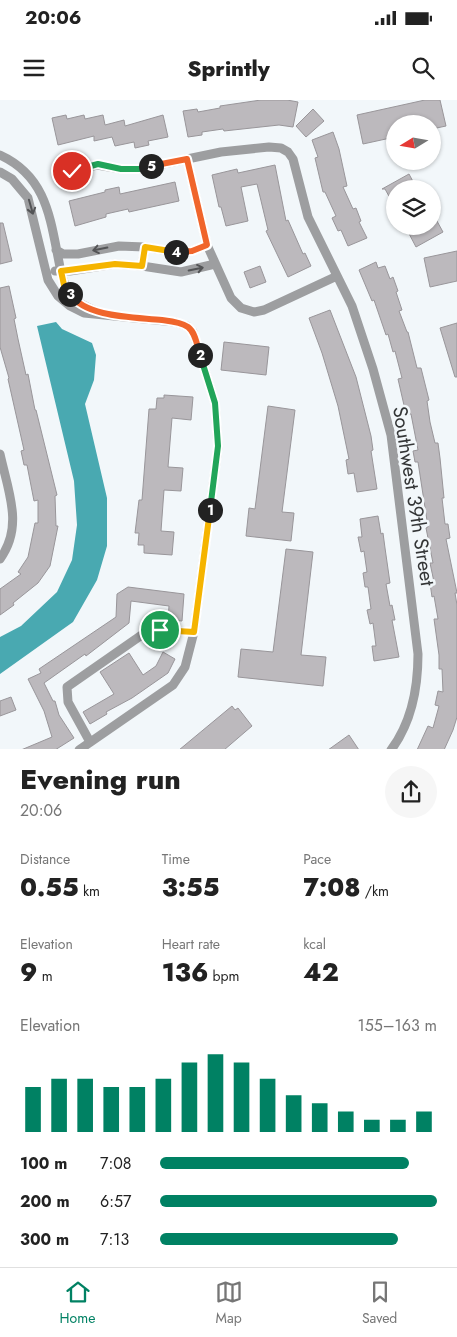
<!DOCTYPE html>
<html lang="en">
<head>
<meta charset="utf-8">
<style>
  body { margin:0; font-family:Jost,sans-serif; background:#f6f6f6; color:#222; height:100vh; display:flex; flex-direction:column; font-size:19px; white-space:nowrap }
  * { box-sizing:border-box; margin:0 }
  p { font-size:16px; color:#767676 }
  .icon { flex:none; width:28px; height:28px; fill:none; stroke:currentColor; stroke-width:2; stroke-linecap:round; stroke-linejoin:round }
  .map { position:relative; height:649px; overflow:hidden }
  .side { display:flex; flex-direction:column; background:#fff; flex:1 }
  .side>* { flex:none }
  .needle { width:32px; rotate:259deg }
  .fabs { position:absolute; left:386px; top:15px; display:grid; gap:10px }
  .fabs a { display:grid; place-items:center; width:55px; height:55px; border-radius:50%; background:#fff; box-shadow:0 1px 4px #0004; font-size:25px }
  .pin { position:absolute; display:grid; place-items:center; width:42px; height:42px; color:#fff; margin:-21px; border:2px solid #fff; border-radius:50%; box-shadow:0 1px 5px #0007 }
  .km { position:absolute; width:25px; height:25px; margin:-12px; border-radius:50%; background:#222; color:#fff; font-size:14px; line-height:25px; text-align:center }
  .round { display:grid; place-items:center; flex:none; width:52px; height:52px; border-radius:26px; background:#f6f6f6 }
  .headline { display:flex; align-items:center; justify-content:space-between; height:85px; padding:0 20px }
  h1 { font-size:28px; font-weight:800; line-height:38px }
  .metrics { display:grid; grid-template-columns:repeat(3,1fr); gap:8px; height:85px; padding:5px 20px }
  .metrics div { display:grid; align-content:center }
  .metrics b { font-size:25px; font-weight:800 }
  .metrics small { font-size:14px; font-weight:400 }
  .metrics p { font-size:14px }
  .chart { height:140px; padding:10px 20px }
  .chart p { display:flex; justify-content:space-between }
  .chart svg { width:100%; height:90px; margin-top:5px; stroke:#008163; stroke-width:6 }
  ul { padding:0 20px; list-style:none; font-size:16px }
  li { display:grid; grid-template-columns:80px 60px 1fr; align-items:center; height:38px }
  li i { height:12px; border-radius:6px; background:#008163 }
  .status { display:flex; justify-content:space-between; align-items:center; height:35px; padding:0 25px; background:#fff; direction:ltr }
  .status svg { height:14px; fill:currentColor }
  header { display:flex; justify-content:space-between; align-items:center; height:65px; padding:0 20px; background:#fff; font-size:22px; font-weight:800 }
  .menu { display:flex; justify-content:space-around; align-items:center; height:70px; border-top:1px solid #e0e0e0; background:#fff; font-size:14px; color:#767676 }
  .menu a { display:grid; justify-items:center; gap:2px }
  .menu .active { color:#008163 }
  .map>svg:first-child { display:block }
  .water { fill:#49a9b1 }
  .building { fill:#bcb9bd; stroke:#99969a }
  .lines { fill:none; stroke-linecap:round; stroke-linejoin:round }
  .minor { stroke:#9d9ea0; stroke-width:9 }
  .oneway { stroke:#535456 }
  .split-1-casing { stroke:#fff; stroke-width:10 }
  .split-2-casing { stroke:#fff; stroke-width:10 }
  .split-3-casing { stroke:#fff; stroke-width:10 }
  .split-4-casing { stroke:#fff; stroke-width:10 }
  .split-5-casing { stroke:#fff; stroke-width:10 }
  .split-6-casing { stroke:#fff; stroke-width:10 }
  .split-1 { stroke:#f5b400; stroke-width:6 }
  .split-2 { stroke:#22a559; stroke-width:6 }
  .split-3 { stroke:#f0652b; stroke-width:6 }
  .split-4 { stroke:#f5b400; stroke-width:6 }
  .split-5 { stroke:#f0652b; stroke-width:6 }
  .split-6 { stroke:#22a559; stroke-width:6 }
  .labels { text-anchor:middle; stroke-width:5; stroke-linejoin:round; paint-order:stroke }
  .street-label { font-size:20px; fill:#333536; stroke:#f2f7fa }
</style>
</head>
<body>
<div class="status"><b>20:06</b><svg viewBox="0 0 49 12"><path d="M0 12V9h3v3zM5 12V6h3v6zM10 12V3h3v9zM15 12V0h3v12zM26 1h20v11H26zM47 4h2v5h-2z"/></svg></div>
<header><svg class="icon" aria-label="menu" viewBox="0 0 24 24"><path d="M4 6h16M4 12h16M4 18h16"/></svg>Sprintly<svg class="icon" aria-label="search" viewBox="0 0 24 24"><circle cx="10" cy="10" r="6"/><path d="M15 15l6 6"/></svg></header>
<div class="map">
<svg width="457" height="650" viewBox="0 0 457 650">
  <rect width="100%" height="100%" fill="#f2f7fa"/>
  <!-- water -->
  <path class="water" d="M 56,222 L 62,229 L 92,243 L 96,255 L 94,280 L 85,304 L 107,398 L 107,446 L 97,480 L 73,522 L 0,574 L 0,537 L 21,526 L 57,492 L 72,460 L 77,425 L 74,381 L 37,226 Z"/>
  <!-- building -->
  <path class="building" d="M 261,0 L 287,0 L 298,2 L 293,27 L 279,25 L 224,31 L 223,29 L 202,32 L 202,35 L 188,37 L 183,11 L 197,9 L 198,12 L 220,8 L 220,6 Z
    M 425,0 L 440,0 L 446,26 L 432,29 L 432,24 L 395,24 L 395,37 L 363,44 L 357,15 Z
    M 313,9 L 324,21 L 306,37 L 296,26 Z
    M 66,15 L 67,19 L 84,15 L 85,19 L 103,15 L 105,25 L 124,20 L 125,26 L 163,15 L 168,37 L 148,41 L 149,45 L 135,48 L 134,42 L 115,46 L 112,37 L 94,41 L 94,36 L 58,45 L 52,18 Z
    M 333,32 L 339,49 L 347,86 L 343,87 L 353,109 L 356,108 L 361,121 L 359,122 L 367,138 L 348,146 L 341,130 L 338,131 L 332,118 L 336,116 L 325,92 L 323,92 L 315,58 L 318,57 L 312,40 Z
    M 275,65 L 286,121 L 288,120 L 303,154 L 305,153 L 311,166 L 288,177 L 266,131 L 268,130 L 257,84 L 241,87 L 248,121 L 226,126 L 221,107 L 219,107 L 212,75 L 237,69 L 238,73 Z
    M 409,74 L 417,89 L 395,89 L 395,107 L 385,89 L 382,89 Z
    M 175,82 L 179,101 L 147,108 L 129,112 L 128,109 L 106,114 L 106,117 L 75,126 L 69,101 L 105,92 L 105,90 L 119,87 L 120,94 Z
    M 432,112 L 443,132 L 416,147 L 405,126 L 432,126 Z
    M 0,123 L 3,123 L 12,161 L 0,164 Z
    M 457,151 L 457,181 L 430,187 L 424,158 Z
    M 376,162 L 378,168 L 385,166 L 390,179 L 393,177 L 398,191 L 396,192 L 402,210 L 399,211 L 407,232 L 408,232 L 417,268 L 421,268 L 429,300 L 427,301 L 430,322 L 435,343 L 438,343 L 440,358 L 444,398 L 442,398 L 445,424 L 448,424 L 450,438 L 446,439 L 457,493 L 455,493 L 457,505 L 457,617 L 453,630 L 444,650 L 417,650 L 428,626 L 433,628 L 439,606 L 435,605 L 438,591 L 443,592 L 442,569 L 439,569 L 439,555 L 434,519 L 438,519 L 434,496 L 432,497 L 430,483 L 434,482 L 430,463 L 433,463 L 426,428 L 428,427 L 418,362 L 415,362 L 413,351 L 418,350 L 411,314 L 406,314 L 398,279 L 402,278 L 395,251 L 393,252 L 388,234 L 386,235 L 374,200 L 372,201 L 359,170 Z
    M 260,166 L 266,182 L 250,188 L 244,172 Z
    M 9,186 L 16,218 L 14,219 L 18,239 L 26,275 L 28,274 L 35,310 L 36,310 L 57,395 L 55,396 L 56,426 L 58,426 L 50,466 L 38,483 L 13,503 L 14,505 L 0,515 L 0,489 L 21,474 L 18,472 L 28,457 L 35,423 L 38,423 L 38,400 L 34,401 L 27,365 L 24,365 L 21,351 L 24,350 L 8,279 L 9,278 L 0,247 L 0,188 Z
    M 330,210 L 356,277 L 371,336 L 373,350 L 371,351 L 377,389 L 357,392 L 354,373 L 348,374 L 346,360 L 349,359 L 338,306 L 322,253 L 309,218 Z
    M 457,223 L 457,277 L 455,277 L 440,228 Z
    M 224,242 L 269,247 L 266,275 L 221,270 Z
    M 164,295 L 193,297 L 191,320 L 172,318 L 168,367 L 183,368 L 181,391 L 164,390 L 161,431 L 174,432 L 172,455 L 144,453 L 144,445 L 138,445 L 139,433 L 135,433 L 139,400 L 142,400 L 149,309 L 156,309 L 157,298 L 164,298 Z
    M 268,306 L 295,310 L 282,412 L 294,413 L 291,441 L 246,436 L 249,408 L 255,409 Z
    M 378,416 L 381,434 L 383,433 L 385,448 L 390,483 L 386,484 L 390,506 L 392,505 L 395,520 L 392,520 L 399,557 L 374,561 L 372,546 L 376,546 L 373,523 L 370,524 L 367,510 L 371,509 L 368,487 L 365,487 L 363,473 L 367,472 L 364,451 L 361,452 L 358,437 L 362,437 L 360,419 Z
    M 286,449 L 313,452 L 301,555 L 326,557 L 323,586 L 238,577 L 241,549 L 273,552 Z
    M 128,487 L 184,494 L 182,521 L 168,520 L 169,506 L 131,501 L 129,523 L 86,556 L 85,554 L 44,583 L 53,601 L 55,601 L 59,615 L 74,638 L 55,650 L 21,650 L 52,637 L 44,611 L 28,579 L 41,573 L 39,569 L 116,517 L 117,494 Z
    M 163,552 L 175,559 L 168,573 L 132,598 L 106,612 L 107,614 L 90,624 L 83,612 L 114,594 L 100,572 L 129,553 L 143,575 L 156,566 Z
    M 11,597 L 16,610 L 0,616 L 0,601 Z
    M 232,606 L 235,610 L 238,608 L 252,626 L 224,650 L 179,650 Z
    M 349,635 L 359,650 L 328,650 Z"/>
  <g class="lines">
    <!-- minor -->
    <path class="minor" d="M 0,55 C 46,76 50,117 59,162 C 61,174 64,188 73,198 C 79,204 89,208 96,211
      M 187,59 L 207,145 L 231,198 L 241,208 L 254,212 L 264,210 L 337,176
      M 72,71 L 97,65 L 121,69 L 139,69 L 221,52 L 269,47 L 281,48 L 288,52 L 293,59 L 308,117 L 352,206 L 373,269 L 391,335 L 418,554 C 418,588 412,622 391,650
      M 0,72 L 12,79 L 28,98 L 48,180 L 58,196 L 70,206 L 84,213 L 175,222 L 187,226 L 193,232 L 215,303 L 218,347 L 194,532 L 185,567 L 173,585 L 79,650
      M 56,150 L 63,154 L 78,154 L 119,146 L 145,147 L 180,153 L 192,151 L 207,145
      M 142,166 L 145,147
      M 55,171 L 70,171 L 115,164 L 142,166 L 181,172 L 215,164
      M 0,354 C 8,391 24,426 0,459
      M 90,642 L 68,602 L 67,587 L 146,532 L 160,530 L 194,532"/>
  </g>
  <!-- one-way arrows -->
  <defs><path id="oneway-shaft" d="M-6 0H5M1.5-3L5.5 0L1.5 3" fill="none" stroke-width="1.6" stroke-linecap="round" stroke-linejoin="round" transform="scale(1.25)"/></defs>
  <g class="oneway">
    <use href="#oneway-shaft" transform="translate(31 107) rotate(74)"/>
    <use href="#oneway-shaft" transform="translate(100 149) rotate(169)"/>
    <use href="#oneway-shaft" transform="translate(196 169) rotate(-12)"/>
  </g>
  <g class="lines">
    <!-- split-1 casing -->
    <g class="split-1-casing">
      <path id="split-1" d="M 160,530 L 194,532 L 210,410"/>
    </g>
    <!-- split-2 casing -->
    <g class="split-2-casing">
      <path id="split-2" d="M 200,255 L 215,303 L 218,346 L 210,410"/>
    </g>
    <!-- split-3 casing -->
    <g class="split-3-casing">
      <path id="split-3" d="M 70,194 C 86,218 136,217 162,220 C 170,221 181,222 188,227 C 196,233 197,246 200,255"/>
    </g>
    <!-- split-4 casing -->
    <g class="split-4-casing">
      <path id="split-4" d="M 70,194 L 64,185 L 61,171 L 115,164 L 142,166 L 145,147 L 176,152"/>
    </g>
    <!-- split-5 casing -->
    <g class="split-5-casing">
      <path id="split-5" d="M 151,66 L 187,59 L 207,145 L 192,151 L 176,152"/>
    </g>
    <!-- split-6 casing -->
    <g class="split-6-casing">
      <path id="split-6" d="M 72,71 L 98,64 L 121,69 L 139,69 L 151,66"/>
    </g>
    <!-- split-1 -->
    <use href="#split-1" class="split-1"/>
    <!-- split-2 -->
    <use href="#split-2" class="split-2"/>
    <!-- split-3 -->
    <use href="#split-3" class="split-3"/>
    <!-- split-4 -->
    <use href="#split-4" class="split-4"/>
    <!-- split-5 -->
    <use href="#split-5" class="split-5"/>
    <!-- split-6 -->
    <use href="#split-6" class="split-6"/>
  </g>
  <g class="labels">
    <!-- street labels -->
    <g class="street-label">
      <text transform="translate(414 396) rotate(81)" y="7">Southwest 39th Street</text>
    </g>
  </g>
</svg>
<div class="fabs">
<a><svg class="needle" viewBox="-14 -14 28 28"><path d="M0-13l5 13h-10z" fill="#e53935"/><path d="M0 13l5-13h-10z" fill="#767676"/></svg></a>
<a><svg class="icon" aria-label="layers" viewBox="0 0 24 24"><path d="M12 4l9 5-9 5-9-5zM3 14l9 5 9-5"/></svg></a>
</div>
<div class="pin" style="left:160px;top:530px;background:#1e9e55"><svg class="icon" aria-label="arrive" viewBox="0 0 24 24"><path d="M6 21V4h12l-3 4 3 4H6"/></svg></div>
<div class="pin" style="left:72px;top:71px;background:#d93025"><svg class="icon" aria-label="check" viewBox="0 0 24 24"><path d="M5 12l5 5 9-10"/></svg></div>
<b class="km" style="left:210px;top:410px">1</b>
<b class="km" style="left:200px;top:255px">2</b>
<b class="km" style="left:70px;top:194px">3</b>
<b class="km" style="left:176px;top:152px">4</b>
<b class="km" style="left:151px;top:66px">5</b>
</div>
<section class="side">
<div class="headline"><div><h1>Evening run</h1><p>20:06</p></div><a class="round"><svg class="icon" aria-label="share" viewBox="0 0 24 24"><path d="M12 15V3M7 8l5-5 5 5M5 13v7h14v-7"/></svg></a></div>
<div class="metrics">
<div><p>Distance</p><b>0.55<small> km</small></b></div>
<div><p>Time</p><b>3:55</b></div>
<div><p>Pace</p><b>7:08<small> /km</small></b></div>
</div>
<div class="metrics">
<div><p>Elevation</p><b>9<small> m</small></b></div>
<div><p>Heart rate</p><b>136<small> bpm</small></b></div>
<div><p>kcal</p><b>42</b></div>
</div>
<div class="chart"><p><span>Elevation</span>155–163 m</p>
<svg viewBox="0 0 160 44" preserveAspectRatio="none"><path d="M5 44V22M15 44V18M25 44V18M35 44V22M45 44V22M55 44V18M65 44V10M75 44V6M85 44V10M95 44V18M105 44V26M115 44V30M125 44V34M135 44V38M145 44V38M155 44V34"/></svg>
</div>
<ul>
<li><b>100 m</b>7:08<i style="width:90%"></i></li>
<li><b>200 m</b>6:57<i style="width:100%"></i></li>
<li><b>300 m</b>7:13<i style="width:86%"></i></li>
</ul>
</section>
<nav class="menu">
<a class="active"><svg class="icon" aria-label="home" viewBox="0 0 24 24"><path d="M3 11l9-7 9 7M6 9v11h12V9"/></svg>Home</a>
<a><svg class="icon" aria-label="map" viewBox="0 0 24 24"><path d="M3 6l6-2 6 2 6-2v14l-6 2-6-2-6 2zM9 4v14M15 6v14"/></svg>Map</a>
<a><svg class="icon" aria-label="saved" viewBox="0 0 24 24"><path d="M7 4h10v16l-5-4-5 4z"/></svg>Saved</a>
</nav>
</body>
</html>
